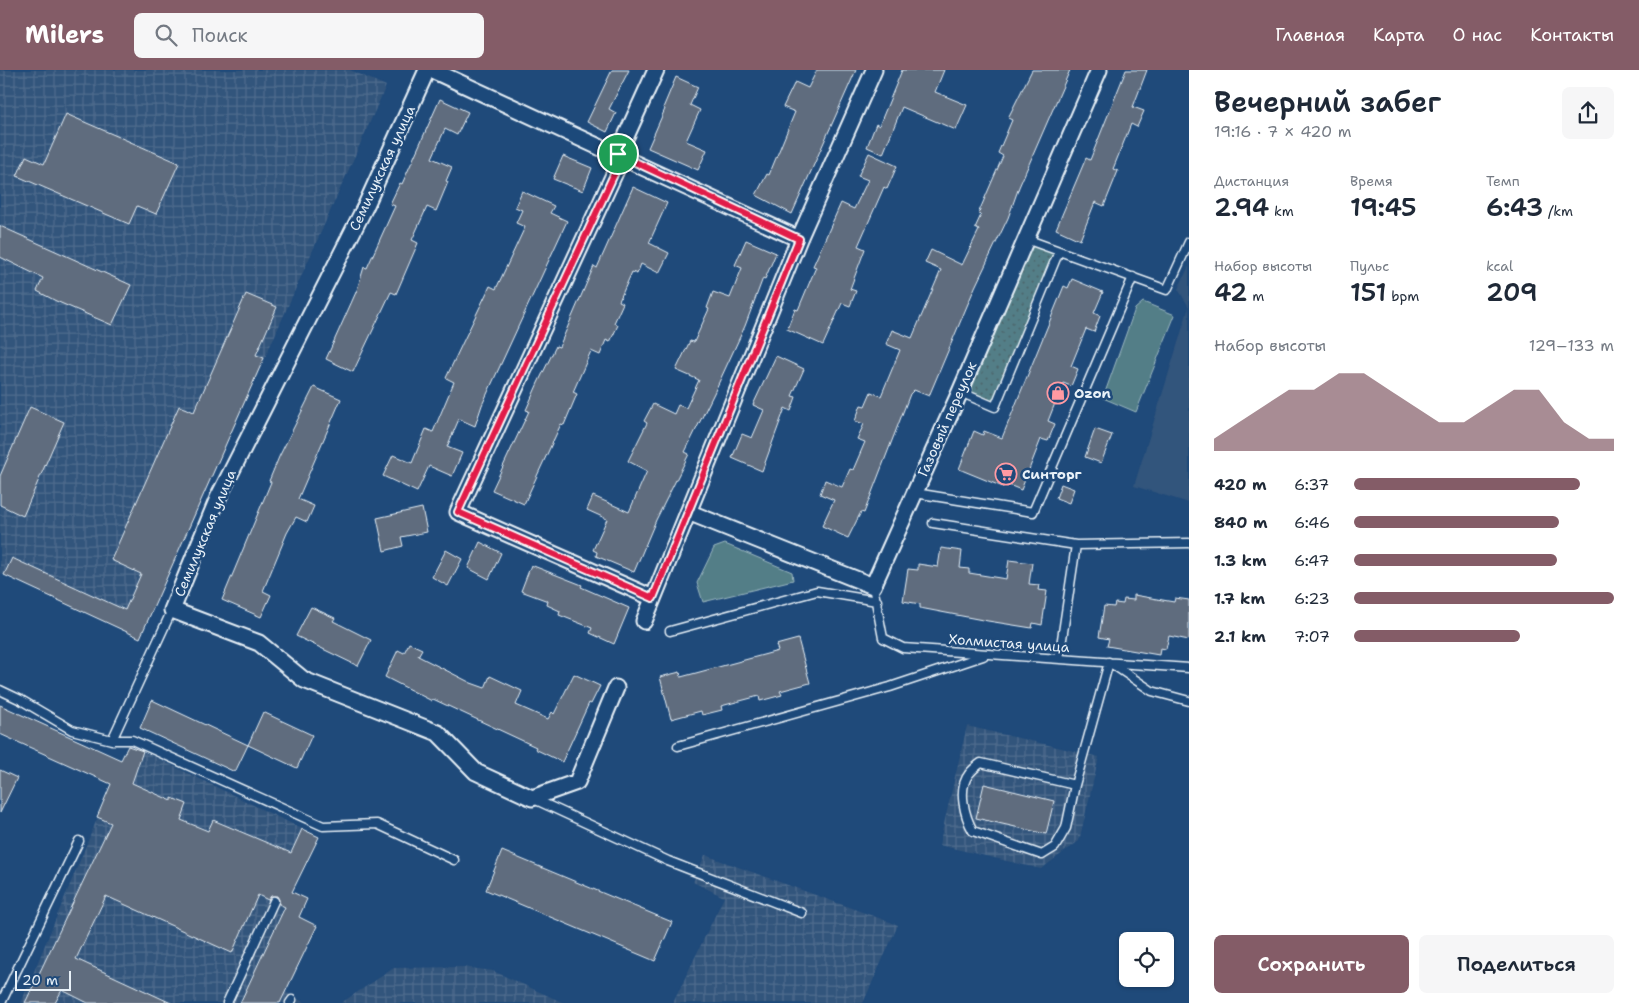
<!DOCTYPE html>
<html lang="ru">
<head>
<meta charset="utf-8">
<style>
  body { margin:0; font-family:"Shantell Sans",sans-serif; background:#f6f6f7; color:#1f2937; height:100vh; display:flex; flex-direction:column; font-size:19px; white-space:nowrap }
  * { box-sizing:border-box; margin:0 }
  p { font-size:16px; color:#747a83 }
  .icon { flex:none; width:28px; height:28px; fill:none; stroke:currentColor; stroke-width:2; stroke-linecap:round; stroke-linejoin:round }
  .map { position:relative; flex:1; overflow:hidden }
  .panel { display:flex; flex-direction:column; background:#fff; width:450px }
  .panel>* { flex:none }
  .buttons { position:absolute; left:1119px; top:862px; display:grid; gap:10px }
  .buttons a { display:grid; place-items:center; width:55px; height:55px; border-radius:8px; background:#fff; box-shadow:0 1px 4px #0004; font-size:25px }
  .scale { position:absolute; left:15px; bottom:12px; width:56px; box-sizing:border-box; padding-left:5px; border:2px solid #e8f1f8; border-top:0; font-size:14px; line-height:18px; white-space:nowrap; color:#e8f1f8; -webkit-text-stroke:4px #1f4a7a; paint-order:stroke }
  .pin { position:absolute; display:grid; place-items:center; width:42px; height:42px; color:#fff; margin:-21px; border:2px solid #fff; border-radius:50%; box-shadow:0 1px 5px #0007 }
  .round { display:grid; place-items:center; flex:none; width:52px; height:52px; border-radius:8px; background:#f6f6f7 }
  .head { display:flex; align-items:center; justify-content:space-between; height:85px; padding:0 25px }
  h1 { font-size:28px; font-weight:600; line-height:38px }
  .stats { display:grid; grid-template-columns:repeat(3,1fr); gap:8px; height:85px; padding:5px 25px }
  .stats div { display:grid; align-content:center }
  .stats b { font-size:25px; font-weight:600 }
  .stats small { font-size:14px; font-weight:400 }
  .stats p { font-size:14px }
  .chart { height:140px; padding:10px 25px }
  .chart p { display:flex; justify-content:space-between }
  .chart svg { width:100%; height:90px; margin-top:5px; fill:#845c67; opacity:.7 }
  .cta { display:flex; gap:10px; margin-top:auto; padding:10px 25px }
  .cta a { flex:1; height:58px; border-radius:8px; background:#845c67; color:#fff; font-size:20px; font-weight:600; line-height:58px; text-align:center }
  .cta a+a { background:#f6f6f7; color:#1f2937 }
  ul { padding:0 25px; list-style:none; font-size:16px }
  li { display:grid; grid-template-columns:80px 60px 1fr; align-items:center; height:38px }
  li i { height:12px; border-radius:6px; background:#845c67 }
  header { display:flex; align-items:center; gap:30px; box-sizing:border-box; height:70px; padding:0 25px; background:#845c67; color:#fff }
  header strong { font-size:24px }
  nav { display:flex; gap:28px; margin-inline-start:auto; font-size:18px }
  .search { width:350px; height:45px; background:#f6f6f7; display:flex; align-items:center; gap:12px; box-sizing:border-box; padding:0 18px; border-radius:8px; color:#747a83; font-size:19px }
  main { display:flex; flex:1; min-height:0 }
  .map>svg:first-child { display:block }
  .built { fill:#32547b }
  .industrial { fill:url(#industrial-grid) }
  .grass { fill:url(#grass-dots); stroke:#9db8c0 }
  .park { fill:#527e87; stroke:#9db8c0 }
  .building { fill:#5e6c7e; stroke:#e8f1f8 }
  .lines { fill:none; stroke-linecap:round; stroke-linejoin:round }
  .lane-casing { stroke:#e8f1f8; stroke-width:11 }
  .street-casing { stroke:#e8f1f8; stroke-width:19 }
  .lane { stroke:#1f4a7a; stroke-width:8 }
  .street { stroke:#1f4a7a; stroke-width:15 }
  .route-casing { stroke:#fff; stroke-width:10 }
  .route { stroke:#e11d48; stroke-width:6 }
  .labels { text-anchor:middle; stroke-width:5; stroke-linejoin:round; paint-order:stroke }
  .street-label { font-size:14px; fill:#e8f1f8; stroke:#1f4a7a }
  .poi-label { font-size:14px; font-weight:bold; fill:#e8f1f8; stroke:#1f4a7a; text-anchor:start }
</style>
</head>
<body>
<header>
<strong>Milers</strong>
<div class="search"><svg class="icon" aria-label="search" viewBox="0 0 24 24"><circle cx="10" cy="10" r="6"/><path d="M15 15l6 6"/></svg>Поиск</div>
<nav><a>Главная</a><a>Карта</a><a>О нас</a><a>Контакты</a></nav>
</header>
<main>
<div class="map">
<svg width="1189" height="933" viewBox="0 0 1189 933">
  <defs>
    <pattern id="industrial-grid" width="8" height="8" patternUnits="userSpaceOnUse" patternTransform="scale(1.25)"><rect width="8" height="8" fill="#32547b"/><path d="M0 4h8M4 0v8" fill="none" stroke="#506d8e"/></pattern>
    <pattern id="grass-dots" width="8" height="8" patternUnits="userSpaceOnUse" patternTransform="scale(1.25)"><rect width="8" height="8" fill="#527e87"/><path d="M2 2h.1M6 6h.1" fill="none" stroke="#4d666c" stroke-width="1.8" stroke-linecap="round"/></pattern>
  </defs>
  <rect width="100%" height="100%" fill="#1f4a7a"/>
  <filter id="ink" filterUnits="userSpaceOnUse"><feTurbulence type="fractalNoise" baseFrequency=".02" numOctaves="2"/><feDisplacementMap in="SourceGraphic" scale="10" xChannelSelector="R" yChannelSelector="G"/><feConvolveMatrix kernelMatrix="1 2 1 2 8 2 1 2 1" color-interpolation-filters="sRGB"/></filter>
  <g filter="url(#ink)">
    <!-- built -->
    <path class="built" d="M 1189,196 L 1189,433 L 1134,416 L 1189,237 L 1178,219 Z"/>
    <!-- industrial -->
    <path class="industrial" d="M 0,0 L 350,0 L 386,16 L 140,568 L 0,503 Z
      M 967,656 L 1099,687 L 1079,771 L 1041,799 L 939,775 Z
      M 128,674 L 319,767 L 292,822 L 307,829 L 299,847 L 317,856 L 286,922 L 305,933 L 21,933 Z
      M 705,785 L 898,855 L 863,933 L 673,933 L 724,827 L 693,812 Z
      M 463,897 L 493,901 L 564,933 L 341,933 L 394,898 Z"/>
    <!-- grass -->
    <path class="grass" d="M 1026,169 L 1059,181 L 995,337 L 960,322 Z"/>
    <!-- park -->
    <path class="park" d="M 1143,232 L 1175,245 L 1136,342 L 1103,328 L 1135,239 Z
      M 725,474 L 792,502 L 793,510 L 703,532 L 697,513 L 714,478 Z"/>
    <!-- building -->
    <path class="building" d="M 612,0 L 629,0 L 609,39 L 616,43 L 607,62 L 587,52 Z
      M 817,0 L 856,0 L 792,144 L 756,125 L 767,104 L 769,105 L 795,42 L 783,37 L 795,12 L 808,18 Z
      M 902,0 L 944,0 L 935,22 L 967,35 L 956,60 L 902,37 L 883,84 L 867,77 L 876,54 L 879,56 Z
      M 1032,0 L 1070,0 L 1019,117 L 1008,148 L 975,217 L 929,326 L 914,320 L 910,324 L 864,443 L 861,442 L 848,468 L 822,456 L 834,430 L 820,424 L 825,410 L 842,417 L 850,399 L 853,400 L 865,372 L 857,369 L 864,354 L 855,351 L 861,335 L 865,336 L 871,322 L 881,326 L 900,280 L 886,274 L 892,260 L 912,268 L 941,200 L 925,193 L 931,180 L 962,195 L 979,160 L 975,158 L 981,145 L 978,144 L 1003,86 L 998,83 L 1012,50 L 1008,48 Z
      M 1126,0 L 1147,0 L 1133,37 L 1144,41 L 1137,57 L 1131,54 L 1113,99 L 1118,101 L 1104,136 L 1095,132 L 1080,170 L 1056,159 L 1086,88 L 1090,90 Z
      M 676,7 L 698,17 L 690,35 L 700,40 L 686,71 L 707,80 L 698,100 L 648,78 L 665,39 L 663,38 Z
      M 440,29 L 468,42 L 457,65 L 445,59 L 432,88 L 452,97 L 446,111 L 448,112 L 436,141 L 427,137 L 412,170 L 418,173 L 396,224 L 391,222 L 353,302 L 326,289 L 357,220 L 364,197 L 367,198 L 395,136 L 390,134 L 400,113 L 402,114 Z
      M 66,44 L 179,93 L 156,144 L 137,136 L 129,154 L 17,106 L 26,86 L 44,94 Z
      M 869,83 L 897,96 L 887,119 L 884,117 L 858,176 L 865,179 L 850,219 L 856,221 L 850,236 L 842,233 L 823,275 L 787,259 L 795,239 L 798,240 L 816,197 L 813,196 L 841,133 L 854,139 L 868,110 L 858,106 Z
      M 563,86 L 592,98 L 583,121 L 553,109 Z
      M 633,117 L 667,133 L 649,173 L 669,183 L 659,203 L 641,194 L 637,204 L 632,202 L 619,231 L 623,233 L 614,253 L 618,255 L 610,272 L 606,270 L 600,285 L 591,281 L 573,322 L 577,324 L 564,355 L 561,354 L 524,434 L 492,420 L 529,341 L 526,340 L 538,313 L 556,276 L 559,277 L 594,196 L 597,198 Z
      M 522,121 L 554,136 L 550,143 L 567,151 L 482,335 L 475,356 L 459,349 L 447,377 L 462,383 L 452,406 L 429,396 L 417,422 L 383,406 L 393,385 L 412,393 L 426,359 L 433,362 L 454,312 L 446,308 L 463,272 L 490,216 L 496,219 L 525,157 L 516,153 L 522,140 L 515,137 Z
      M 0,156 L 131,215 L 112,255 L 56,231 L 37,221 L 43,208 L 0,187 Z
      M 746,170 L 776,183 L 765,209 L 763,208 L 745,256 L 714,323 L 685,382 L 689,384 L 656,450 L 634,502 L 596,486 L 597,482 L 593,480 L 607,449 L 587,440 L 593,426 L 629,442 L 647,401 L 628,391 L 647,353 L 644,351 L 653,334 L 674,344 L 678,335 L 686,338 L 699,310 L 676,300 L 690,271 L 694,272 L 709,239 L 707,238 L 713,222 L 730,228 L 742,198 L 735,195 Z
      M 1072,209 L 1103,222 L 1094,243 L 1100,246 L 1094,262 L 1086,259 L 1071,296 L 1078,299 L 1071,316 L 1063,313 L 1048,351 L 1055,354 L 1048,371 L 1041,369 L 1021,420 L 1004,413 L 1003,417 L 959,399 L 974,361 L 983,365 L 984,361 L 1002,368 L 1064,216 L 1068,218 Z
      M 246,224 L 277,237 L 256,285 L 264,288 L 140,568 L 4,505 L 12,488 L 125,540 L 141,504 L 111,490 L 179,336 L 194,342 Z
      M 776,286 L 804,299 L 792,326 L 796,327 L 791,341 L 785,338 L 762,401 L 732,388 L 742,364 L 752,368 L 764,340 L 753,335 Z
      M 314,317 L 341,329 L 298,429 L 314,436 L 307,452 L 296,447 L 287,463 L 263,521 L 271,525 L 261,547 L 222,530 L 271,412 L 269,411 L 279,387 Z
      M 30,337 L 64,352 L 23,446 L 0,435 L 0,406 Z
      M 1095,359 L 1112,365 L 1101,393 L 1085,387 Z
      M 1061,414 L 1074,419 L 1069,433 L 1056,428 Z
      M 422,438 L 427,462 L 401,467 L 403,476 L 384,481 L 377,448 Z
      M 480,472 L 501,483 L 489,509 L 468,498 Z
      M 941,478 L 962,481 L 960,498 L 969,499 L 969,503 L 1006,509 L 1009,490 L 1032,493 L 1029,514 L 1039,515 L 1038,520 L 1047,521 L 1042,555 L 1033,553 L 1032,558 L 988,551 L 920,538 L 920,534 L 903,531 L 908,499 L 918,500 L 918,494 L 938,497 Z
      M 446,480 L 462,489 L 448,516 L 432,507 Z
      M 531,495 L 582,515 L 581,517 L 629,538 L 614,574 L 590,563 L 592,558 L 559,545 L 560,541 L 547,535 L 548,531 L 521,521 Z
      M 1134,525 L 1174,532 L 1175,528 L 1189,530 L 1189,570 L 1169,566 L 1166,579 L 1160,578 L 1159,585 L 1107,576 L 1109,569 L 1099,567 L 1104,536 L 1114,537 L 1115,533 L 1123,534 L 1124,529 L 1134,530 Z
      M 311,537 L 335,548 L 333,551 L 371,570 L 358,596 L 296,566 Z
      M 798,569 L 810,613 L 780,621 L 782,625 L 760,631 L 759,626 L 721,636 L 722,640 L 702,645 L 701,641 L 671,649 L 660,607 L 680,602 L 681,607 L 778,581 L 776,575 Z
      M 409,573 L 422,579 L 418,586 L 471,613 L 485,618 L 490,606 L 522,621 L 516,635 L 548,649 L 552,642 L 554,644 L 574,604 L 600,616 L 591,634 L 589,633 L 562,692 L 535,679 L 536,677 L 433,629 L 432,631 L 385,607 L 398,580 L 404,583 Z
      M 152,630 L 248,675 L 235,702 L 140,658 Z
      M 0,635 L 121,690 L 128,676 L 143,681 L 132,713 L 172,731 L 172,728 L 187,734 L 181,750 L 208,761 L 213,750 L 291,783 L 302,759 L 319,767 L 292,822 L 307,829 L 299,847 L 317,856 L 280,933 L 240,933 L 285,837 L 279,834 L 279,830 L 277,826 L 271,826 L 268,830 L 258,825 L 232,883 L 106,826 L 76,889 L 171,933 L 88,933 L 62,920 L 55,933 L 25,933 L 111,753 L 97,747 L 111,714 L 0,664 Z
      M 263,642 L 312,665 L 297,698 L 248,675 Z
      M 0,700 L 17,708 L 0,743 Z
      M 984,714 L 1054,731 L 1046,764 L 976,748 Z
      M 502,781 L 672,852 L 655,891 L 486,820 Z"/>
    <g class="lines">
      <!-- lane casing -->
      <g class="lane-casing">
        <path id="lane" d="M 1026,169 L 1167,220 L 1189,172
          M 960,322 L 995,337 L 1059,181
          M 915,423 L 1033,442 L 1133,207
          M 933,453 L 1076,475 L 1189,473
          M 873,516 L 883,568 L 903,578 L 1189,598
          M 670,561 L 817,521 L 877,531
          M 1059,589 L 1076,475
          M 0,620 L 21,630 L 72,660 L 112,670 L 172,540
          M 112,670 L 132,670 L 323,756 L 377,754 L 454,790
          M 678,676 L 890,617 L 983,586
          M 1075,715 L 981,693 C 977,696 972,700 969,704 C 957,719 965,747 973,761 L 1042,785 L 1055,777 L 1066,758 L 1075,715 L 1109,592 L 1152,621 L 1189,631
          M 534,729 L 668,791 L 802,843
          M 1,933 L 79,771
          M 227,933 L 274,831
          M 290,933 L 292,930"/>
      </g>
      <!-- street casing -->
      <g class="street-casing">
        <path id="street" d="M 427,0 L 366,135 L 218,428 L 172,540 L 259,573 L 304,610 L 438,663 L 476,702 L 532,728 L 577,712 L 616,618
          M 432,0 L 799,169
          M 688,442 L 873,516 L 960,322 L 1099,0
          M 653,528 L 458,442 L 617,98 L 618,84 L 656,0
          M 644,551 L 799,169 L 874,0"/>
      </g>
      <!-- lane -->
      <use href="#lane" class="lane"/>
      <!-- street -->
      <use href="#street" class="street"/>
    </g>
  </g>
  <g class="lines" filter="url(#ink)">
    <!-- route casing -->
    <g class="route-casing">
      <path id="route" d="M 618,84 L 799,169 L 653,528 L 458,442 L 617,98 Z"/>
    </g>
    <!-- route -->
    <use href="#route" class="route"/>
  </g>
  <!-- icons -->
  <defs>
    <g id="shop-ring" transform="scale(1.125)"><circle r="9.5" fill="#1f4a7a" stroke="#ff9aa2" stroke-width="1.5"/><path d="M-5-2.5h2.3a2.7 3.5 0 0 1 5.4 0H5L5.5 6h-11ZM-1.5-2.5h3a1.5 2.3 0 0 0-3 0Z" fill="#ff9aa2"/></g>
    <g id="supermarket-ring" transform="scale(1.125)"><circle r="9.5" fill="#1f4a7a" stroke="#ff9aa2" stroke-width="1.5"/><path d="M-6-5.5h2.5l.6 2H6L4.5 2H-2.5L-4.4-4H-6ZM-1.5 3.2a1.3 1.3 0 1 0 .1 0ZM3 3.2a1.3 1.3 0 1 0 .1 0Z" fill="#ff9aa2"/></g>
  </defs>
  <g fill-rule="evenodd">
    <use href="#shop-ring" x="1058" y="323"/>
    <use href="#supermarket-ring" x="1006" y="404"/>
  </g>
  <g class="labels">
    <!-- street labels -->
    <g class="street-label">
      <text transform="translate(382 98) rotate(-65)" y="5">Семилукская улица</text>
      <text transform="translate(947 349) rotate(-66)" y="5">Газовый переулок</text>
      <text transform="translate(205 463) rotate(-67)" y="5">Семилукская улица</text>
      <text transform="translate(1009 573) rotate(4)" y="5">Холмистая улица</text>
    </g>
    <!-- poi labels -->
    <g class="poi-label">
      <text x="1074" y="328">Ozon</text>
      <text x="1022" y="409">Синторг</text>
    </g>
  </g>
</svg>
<div class="buttons">
<a><svg class="icon" aria-label="locate" viewBox="0 0 24 24"><circle cx="12" cy="12" r="6"/><path d="M12 2v4M12 18v4M2 12h4M18 12h4"/></svg></a>
</div>
<div class="scale">20 m</div>
<div class="pin" style="left:618px;top:84px;background:#1e9e55"><svg class="icon" aria-label="arrive" viewBox="0 0 24 24"><path d="M6 21V4h12l-3 4 3 4H6"/></svg></div>
</div>
<section class="panel">
<div class="head"><div><h1>Вечерний забег</h1><p>19:16 · 7 × 420 m</p></div><a class="round"><svg class="icon" aria-label="share" viewBox="0 0 24 24"><path d="M12 15V3M7 8l5-5 5 5M5 13v7h14v-7"/></svg></a></div>
<div class="stats">
<div><p>Дистанция</p><b>2.94<small> km</small></b></div>
<div><p>Время</p><b>19:45</b></div>
<div><p>Темп</p><b>6:43<small> /km</small></b></div>
</div>
<div class="stats">
<div><p>Набор высоты</p><b>42<small> m</small></b></div>
<div><p>Пульс</p><b>151<small> bpm</small></b></div>
<div><p>kcal</p><b>209</b></div>
</div>
<div class="chart"><p><span>Набор высоты</span>129–133 m</p>
<svg viewBox="0 0 160 44" preserveAspectRatio="none"><path d="M0 44V38L10 30L20 22L30 14L40 14L50 6L60 6L70 14L80 22L90 30L100 30L110 22L120 14L130 14L140 30L150 38L160 38V44z"/></svg>
</div>
<ul>
<li><b>420 m</b>6:37<i style="width:87%"></i></li>
<li><b>840 m</b>6:46<i style="width:79%"></i></li>
<li><b>1.3 km</b>6:47<i style="width:78%"></i></li>
<li><b>1.7 km</b>6:23<i style="width:100%"></i></li>
<li><b>2.1 km</b>7:07<i style="width:64%"></i></li>
</ul>
<div class="cta"><a>Сохранить</a><a>Поделиться</a></div>
</section>
</main>
</body>
</html>
